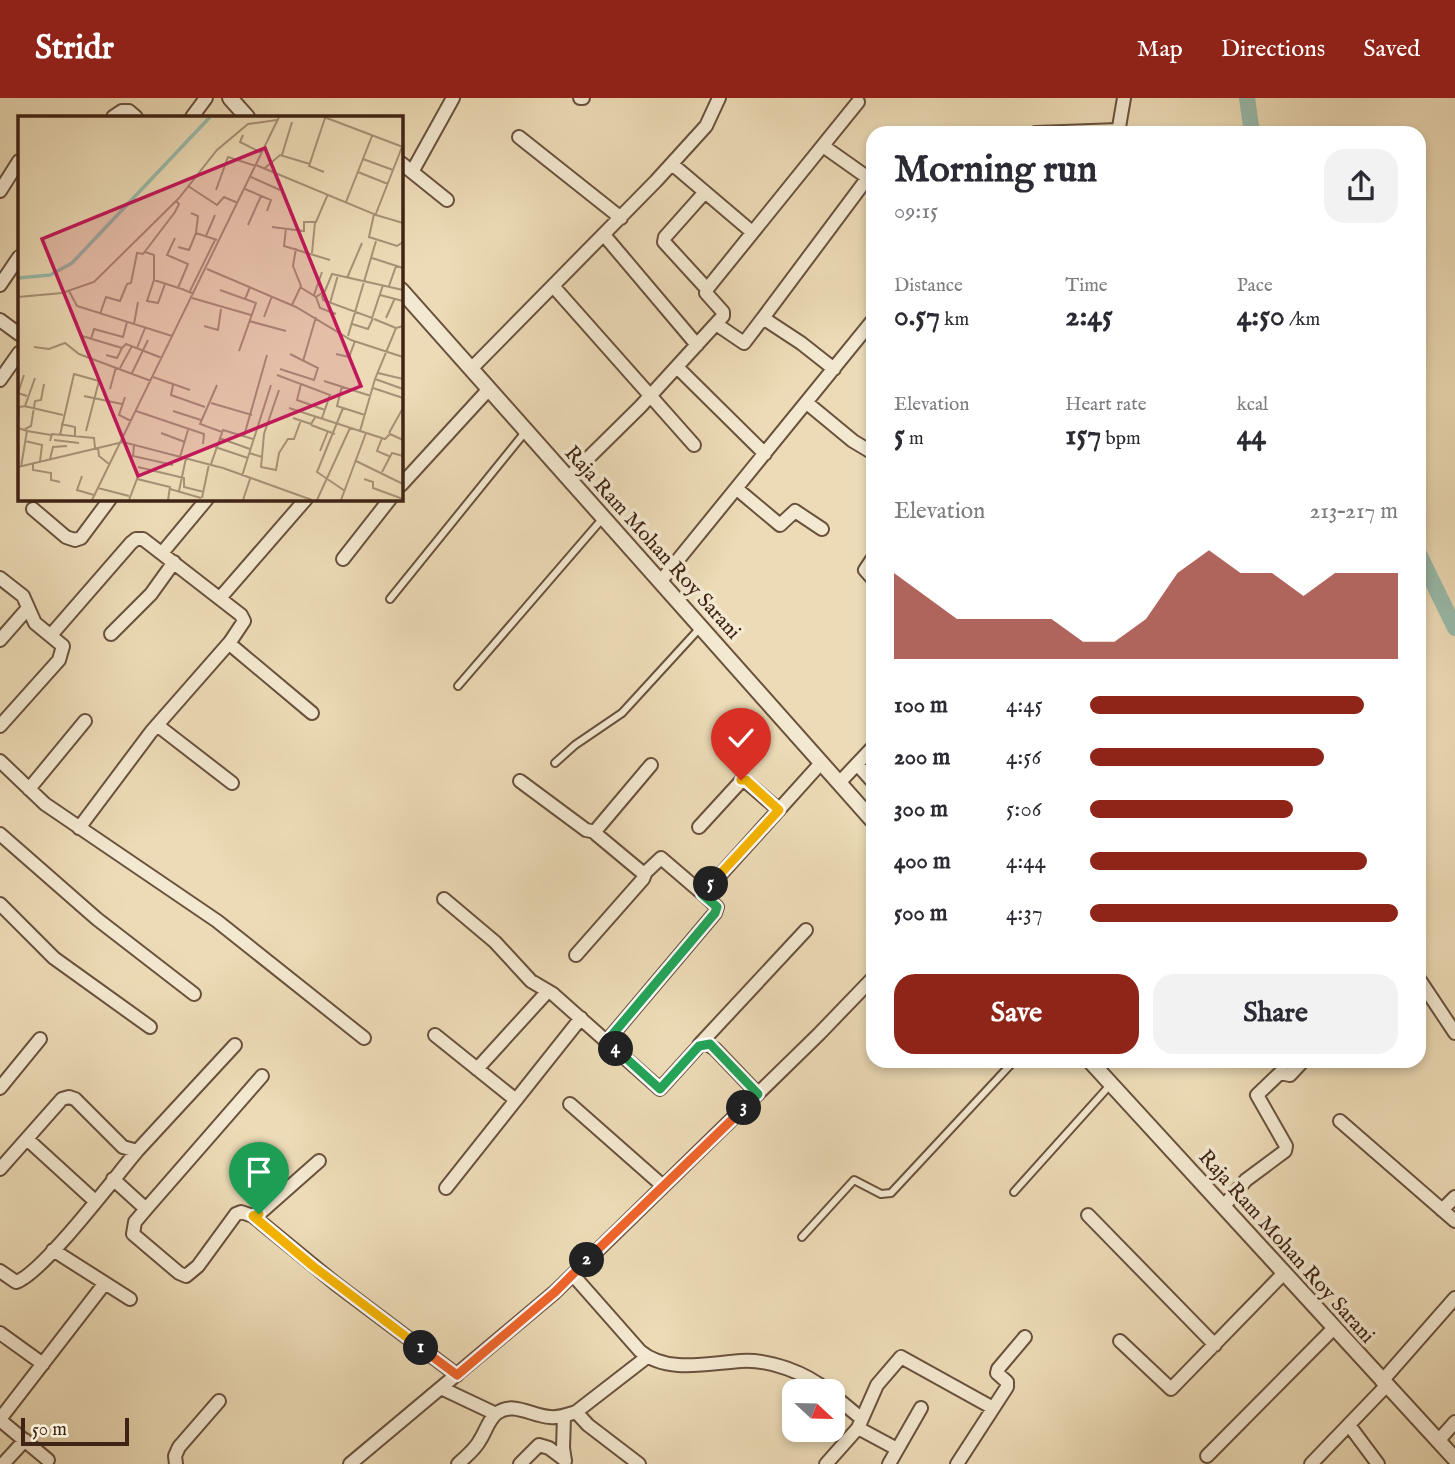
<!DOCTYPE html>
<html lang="en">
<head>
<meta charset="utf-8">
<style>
  body { margin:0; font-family:"IM FELL English",serif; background:#f2f2f3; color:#2b2b33; height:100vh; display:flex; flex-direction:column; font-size:26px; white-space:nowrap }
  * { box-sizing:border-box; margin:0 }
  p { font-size:23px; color:#7c7c81 }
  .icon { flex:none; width:38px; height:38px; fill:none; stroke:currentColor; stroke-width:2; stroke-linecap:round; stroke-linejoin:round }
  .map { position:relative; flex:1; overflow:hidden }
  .details { position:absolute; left:866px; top:28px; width:560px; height:942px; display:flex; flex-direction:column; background:#fff; border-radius:21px; box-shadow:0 4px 10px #0003 }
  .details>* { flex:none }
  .needle { width:46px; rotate:112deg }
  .fabs { position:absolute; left:782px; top:1281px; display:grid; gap:14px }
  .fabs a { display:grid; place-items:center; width:63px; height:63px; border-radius:14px; background:#fff; box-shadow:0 4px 10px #0003; font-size:35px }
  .scale { position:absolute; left:21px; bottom:18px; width:108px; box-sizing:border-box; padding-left:7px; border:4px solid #3f2315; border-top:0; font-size:19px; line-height:24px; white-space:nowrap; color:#3f2315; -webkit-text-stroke:5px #f3e8d0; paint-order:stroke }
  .pin { position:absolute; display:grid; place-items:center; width:60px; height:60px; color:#fff; margin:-72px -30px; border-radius:50% 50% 50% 0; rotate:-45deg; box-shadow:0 0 7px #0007 }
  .pin .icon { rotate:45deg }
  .km { position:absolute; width:35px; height:35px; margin:-18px; border-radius:50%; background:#222; color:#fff; font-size:19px; line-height:35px; text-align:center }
  .round { display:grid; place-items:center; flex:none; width:74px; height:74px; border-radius:21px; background:#f2f2f3 }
  .head { display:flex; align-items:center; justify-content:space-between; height:119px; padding:0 28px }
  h1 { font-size:38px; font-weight:800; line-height:52px }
  .stats { display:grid; grid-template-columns:repeat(3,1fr); gap:10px; height:119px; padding:7px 28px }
  .stats div { display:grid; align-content:center }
  .stats b { font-size:30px; font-weight:800 }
  .stats small { font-size:19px; font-weight:400 }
  .stats p { font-size:19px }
  .chart { height:196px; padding:14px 28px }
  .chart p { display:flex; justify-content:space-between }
  .chart svg { width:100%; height:126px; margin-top:7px; fill:#8f2418; opacity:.7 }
  .button { display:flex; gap:14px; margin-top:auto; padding:14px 28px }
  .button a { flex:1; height:80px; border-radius:21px; background:#8f2418; color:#fff; font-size:28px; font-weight:800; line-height:80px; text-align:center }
  .button a+a { background:#f2f2f3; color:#2b2b33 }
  ul { padding:0 28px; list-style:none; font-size:23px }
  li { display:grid; grid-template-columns:112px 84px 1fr; align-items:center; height:52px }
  li i { height:18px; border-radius:9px; background:#8f2418 }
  header { display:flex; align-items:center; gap:42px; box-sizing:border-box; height:98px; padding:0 35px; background:#8f2418; color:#fff }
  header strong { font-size:33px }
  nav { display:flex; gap:38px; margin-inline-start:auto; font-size:24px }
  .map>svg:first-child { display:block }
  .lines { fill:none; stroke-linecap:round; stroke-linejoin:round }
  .canal { stroke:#99bbab; stroke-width:16 }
  .service-casing { stroke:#6a513d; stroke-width:10 }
  .minor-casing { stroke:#6a513d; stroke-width:16 }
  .tertiary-casing { stroke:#6a513d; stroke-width:18 }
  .service { stroke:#f3e8d0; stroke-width:6 }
  .minor { stroke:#f3e8d0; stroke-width:12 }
  .tertiary { stroke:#f3e8d0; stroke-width:14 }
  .split-1-casing { stroke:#fff; stroke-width:14 }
  .split-2-casing { stroke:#fff; stroke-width:14 }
  .split-3-casing { stroke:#fff; stroke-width:14 }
  .split-4-casing { stroke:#fff; stroke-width:14 }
  .split-5-casing { stroke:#fff; stroke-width:14 }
  .split-6-casing { stroke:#fff; stroke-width:14 }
  .split-1 { stroke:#f5b400; stroke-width:9 }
  .split-2 { stroke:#f0652b; stroke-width:9 }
  .split-3 { stroke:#f0652b; stroke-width:9 }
  .split-4 { stroke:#22a559; stroke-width:9 }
  .split-5 { stroke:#22a559; stroke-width:9 }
  .split-6 { stroke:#f5b400; stroke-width:9 }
  .labels { text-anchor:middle; stroke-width:7; stroke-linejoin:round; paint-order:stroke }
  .street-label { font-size:21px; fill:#3f2315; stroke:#f3e8d0 }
  .inset-river { fill:none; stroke:#99bbab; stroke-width:3.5 }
  .inset-road { fill:none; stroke:#a79176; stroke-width:2 }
  .view { fill:#c2185b; fill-opacity:0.15; stroke:#c2185b; stroke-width:3.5 }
  .inset-edge { fill:none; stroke:#3f2315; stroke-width:3.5 }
</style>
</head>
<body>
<header>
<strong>Stridr</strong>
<nav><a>Map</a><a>Directions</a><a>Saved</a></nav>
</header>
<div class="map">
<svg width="1455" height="1366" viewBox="0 0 1455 1366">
  <rect width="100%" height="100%" fill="#ecdbb6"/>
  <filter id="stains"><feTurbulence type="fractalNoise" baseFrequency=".00286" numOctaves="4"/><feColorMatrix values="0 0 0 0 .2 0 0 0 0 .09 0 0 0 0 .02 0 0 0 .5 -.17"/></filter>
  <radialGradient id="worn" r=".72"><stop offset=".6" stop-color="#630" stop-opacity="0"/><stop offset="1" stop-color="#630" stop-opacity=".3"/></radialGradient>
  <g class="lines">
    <!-- canal -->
    <path class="canal" d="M 1247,0 L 1252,35
      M 1419,456 L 1455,530"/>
    <!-- service casing -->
    <g class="service-casing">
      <path id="service" d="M 390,501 L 526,333
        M 458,588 L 603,420
        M 555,665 L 575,647 L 622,615 L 699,531
        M 1014,1094 L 1111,986
        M 802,1139 L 854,1082 L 881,1096 L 891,1095 L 1015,962"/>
    </g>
    <!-- minor casing -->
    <g class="minor-casing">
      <path id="minor" d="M 580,0 L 583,0
        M 113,19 L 122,13 L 129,13 L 136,19
        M 192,19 L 206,0
        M 1035,35 L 1119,32
        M 1118,35 L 1124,0
        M 519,39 L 621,120
        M 823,48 L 864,77 L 866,82 L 763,220 L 801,245 L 834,271
        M 401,65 L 447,102
        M 672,66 L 752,134
        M 412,74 L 453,0
        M 0,93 L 19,63
        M 705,94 L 665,139 L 664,144 L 707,191
        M 604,137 L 697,247
        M 0,187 L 19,159
        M 553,188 L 694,347
        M 0,222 L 19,236
        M 716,226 L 744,245 L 763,220
        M 677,269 L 765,356
        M 471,271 L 656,83 L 706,28 L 719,0
        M 0,282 L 19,255
        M 807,305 L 853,343 L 873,355
        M 568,380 L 640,309 L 723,218 L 723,214 L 706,195 L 707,191 L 858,4
        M 401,387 L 489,291
        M 737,391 L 780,427 L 795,413 L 822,431
        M 33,411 L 66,439 L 75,442 L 81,440 L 110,401
        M 162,455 L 207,401
        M 873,460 L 865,472 L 873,481
        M 343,461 L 390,401
        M 0,480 L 23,498 L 35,525 L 63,548 L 59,562 L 0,628
        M 660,484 L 873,222
        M 220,500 L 306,401
        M 111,536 L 151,496 L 174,464
        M 51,537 L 131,445 L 136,441 L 143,441 L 241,517 L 244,523 L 230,544 L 232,548 L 312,615
        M 0,542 L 28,510
        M 157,627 L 232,685
        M 0,663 L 45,706 L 217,823 L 364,940
        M 857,666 L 873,684
        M 651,667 L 597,731 L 596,736 L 644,776 L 661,760 L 703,796
        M 520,683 L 586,732 L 596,734
        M 839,685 L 873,649
        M 29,691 L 85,623
        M 699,729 L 743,681 L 779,712
        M 79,730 L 151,634 L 230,544
        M 0,736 L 97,821 L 194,896
        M 444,801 L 495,844 L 531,883 L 553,896 L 660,991 L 699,948 L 705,945 L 715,951 L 758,996
        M 0,806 L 54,860 L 150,929
        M 576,857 L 643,781 L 645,776
        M 1419,881 L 1455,935
        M 435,937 L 516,1002
        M 607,943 L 715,815 L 717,809 L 703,796 L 821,665
        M 699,947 L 806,832
        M 477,971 L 548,893
        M 262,978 L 146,1111 L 135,1124 L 133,1136 L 179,1175 L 186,1178 L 198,1168 L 236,1116 L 241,1114 L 253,1118 L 259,1116 L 319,1063
        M 0,990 L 40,941
        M 570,1006 L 663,1088
        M 1340,1023 L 1455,1123
        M 27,1041 L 95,1103
        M 0,1071 L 62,1001 L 69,999 L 75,1001 L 123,1049 L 137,1053 L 235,947
        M 113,1081 L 146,1111
        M 446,1090 L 581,920
        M 1223,1109 L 1246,1082 L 1285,1053 L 1286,1048 L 1257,997 L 1280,975 L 1290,977 L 1304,962
        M 1442,1112 L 1455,1099
        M 1088,1117 L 1215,1247
        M 253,1118 L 336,1186 L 457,1277
        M 53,1152 L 130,1201
        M 0,1173 L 16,1184 C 42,1176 115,1079 137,1053
        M 573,1177 L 640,1253 C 667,1276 709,1265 741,1263 C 770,1261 806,1275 828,1293
        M 0,1235 L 43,1266
        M 1120,1243 L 1171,1291 L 1284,1175
        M 1382,1283 L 1455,1200
        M 441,1290 L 496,1316
        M 833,1297 L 862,1321
        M 576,1314 L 588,1327 L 639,1366
        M 564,1318 L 563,1350 L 565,1363
        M 0,1321 L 105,1185
        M 0,1322 L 48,1362
        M 1349,1327 L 1378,1366
        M 858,1330 L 897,1351
        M 1438,1343 L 1455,1324
        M 1207,1358 L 1334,1230
        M 3,1366 L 25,1342
        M 176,1366 L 175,1358 L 179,1349 L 219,1303
        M 350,1366 L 555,1194 L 819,936 L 873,880
        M 458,1366 C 465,1359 475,1352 480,1342 C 486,1333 488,1322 497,1315 C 513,1303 532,1318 550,1319 C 559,1320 567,1317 576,1314 L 647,1259
        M 520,1366 L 539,1347 L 549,1350 L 565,1362
        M 826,1366 L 858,1330 L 877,1287 L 901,1259 L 993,1310
        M 889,1366 L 921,1310
        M 957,1366 L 1007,1289 L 1007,1284 L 997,1275 L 998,1271 L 1025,1239
        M 1311,1366 L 1386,1288"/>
    </g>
    <!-- tertiary casing -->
    <g class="tertiary-casing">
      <path id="tertiary" d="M 230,0 L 247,19
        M 401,192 L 873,723
        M 1089,962 L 1455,1361"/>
    </g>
    <!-- service -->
    <use href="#service" class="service"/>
    <!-- minor -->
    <use href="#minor" class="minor"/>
    <!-- tertiary -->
    <use href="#tertiary" class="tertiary"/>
  </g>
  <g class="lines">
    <!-- split-1 casing -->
    <g class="split-1-casing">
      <path id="split-1" d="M 259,1116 L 253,1118 L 314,1169 L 421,1250"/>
    </g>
    <!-- split-2 casing -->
    <g class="split-2-casing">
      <path id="split-2" d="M 421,1250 L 457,1277 L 555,1194 L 587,1162"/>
    </g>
    <!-- split-3 casing -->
    <g class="split-3-casing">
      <path id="split-3" d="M 587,1162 L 744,1010"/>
    </g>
    <!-- split-4 casing -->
    <g class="split-4-casing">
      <path id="split-4" d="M 616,951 L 660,991 L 699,948 L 710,946 L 758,996 L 744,1010"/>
    </g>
    <!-- split-5 casing -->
    <g class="split-5-casing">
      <path id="split-5" d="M 616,951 L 607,943 L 715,815 L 717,809 L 702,796 L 711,786"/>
    </g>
    <!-- split-6 casing -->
    <g class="split-6-casing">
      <path id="split-6" d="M 711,786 L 779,712 L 746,682 L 741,682"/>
    </g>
    <!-- split-1 -->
    <use href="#split-1" class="split-1"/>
    <!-- split-2 -->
    <use href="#split-2" class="split-2"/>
    <!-- split-3 -->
    <use href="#split-3" class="split-3"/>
    <!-- split-4 -->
    <use href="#split-4" class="split-4"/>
    <!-- split-5 -->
    <use href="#split-5" class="split-5"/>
    <!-- split-6 -->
    <use href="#split-6" class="split-6"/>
  </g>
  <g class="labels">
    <!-- street labels -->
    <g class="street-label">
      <text transform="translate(653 444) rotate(48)" y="7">Raja Ram Mohan Roy Sarani</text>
      <text transform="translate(1287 1148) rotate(48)" y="7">Raja Ram Mohan Roy Sarani</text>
    </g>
  </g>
  <!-- overview -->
  <g transform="translate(18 18)">
    <rect width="385" height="385" fill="#ecdbb6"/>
    <path class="inset-river" d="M 0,162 L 32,159 L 54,147 L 192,1"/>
    <path class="inset-road" d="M 306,1 L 385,31M 225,19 L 222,26 L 244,37M 264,39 L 274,6M 345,43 L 375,54M 238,49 L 356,98 L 351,121 L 379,130 L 385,126M 247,52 L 262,39 L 292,48M 306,56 L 291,50 L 307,2M 340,56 L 370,68M 233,61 L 262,74M 170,70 L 199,89 L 206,81 L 220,87M 227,73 L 253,84 L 249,95M 198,74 L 210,41 L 238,50M 328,86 L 354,20M 173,97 L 180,100 L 178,117 L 199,124M 358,99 L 385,107M 357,100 L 384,31M 230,109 L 243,80M 254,111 L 286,115 L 286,106 L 298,106 L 310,78M 268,112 L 266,130 L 312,144M 188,120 L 197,99M 157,122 L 149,139 L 170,148 L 160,172M 160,131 L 171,134 L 178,117M 127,136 L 136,139 L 136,164M 294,137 L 297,106M 354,142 L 385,152M 189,153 L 278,191 L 333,224 L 385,241M 329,162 L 344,127M 147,168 L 140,187 L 129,185 L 136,164 L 164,173 L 176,178M 371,170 L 378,150M 282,171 L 298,181 L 302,192 L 318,198M 202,174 L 227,183M 51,175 L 59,190 L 154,220M 172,175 L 197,124M 296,179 L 304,156M 304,179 L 305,184 L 354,202 L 365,169M 362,179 L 385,185M 0,181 L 44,177 L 76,166 L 161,82 L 199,34 L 230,8 L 259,4M 298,181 L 307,175 L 314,158 L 385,174M 174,182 L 233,199M 312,187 L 320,159M 274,189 L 283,170 L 275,150 L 278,132M 82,198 L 88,181 L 102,185 L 109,168 L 113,167 L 119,137 L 125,138 L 157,96 L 161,88 L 158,85M 246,201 L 254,180M 368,202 L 377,182M 356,203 L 378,212M 231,205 L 268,215M 116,208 L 120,186M 334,208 L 350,213 L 355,202M 186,210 L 200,214 L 203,193M 64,220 L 104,232 L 108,228 L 144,242M 330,220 L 358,125M 73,223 L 76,213 L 105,221 L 109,206M 16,231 L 31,233 L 47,227 L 61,238 L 133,265M 119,232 L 127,212M 221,235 L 238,187 L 227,183 L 232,171M 318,238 L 331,241 L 337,225M 88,239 L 99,242 L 104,232M 285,245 L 298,201M 102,252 L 114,230M 262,253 L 296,264 L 300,252 L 272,238M 114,257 L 130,224M 360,257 L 385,263M 6,259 L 0,277 L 9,280M 259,259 L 283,268 L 279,284 L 307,294M 135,261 L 172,274M 357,263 L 385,273M 306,265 L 353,280M 283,268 L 312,279 L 304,302M 155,269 L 153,279 L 187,291M 199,269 L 182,308 L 204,316M 324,270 L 319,290 L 347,299M 355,272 L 385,282M 92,273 L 98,251M 66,280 L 104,288M 107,281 L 101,299 L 113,305M 193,287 L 234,299M 6,290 L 45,299M 271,292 L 367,323 L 372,318 L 385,324M 325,292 L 299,356 L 327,375M 118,295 L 186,318 L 185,328M 155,295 L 183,304M 275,302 L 293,308 L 298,300M 43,308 L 57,311 L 57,320M 0,309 L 1,291 L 7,290 L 17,262M 293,309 L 317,318M 0,312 L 9,315 L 3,351M 7,313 L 13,310 L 17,285 L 23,284 L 26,268M 9,315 L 33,319M 342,315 L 357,263 L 378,212 L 385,210M 143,317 L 167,326M 371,317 L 385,292M 42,319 L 56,258 L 81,265 L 68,315M 226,320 L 249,239M 201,322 L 232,333M 364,322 L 359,335 L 373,341M 36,324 L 61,327M 7,325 L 24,329 L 22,345M 32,325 L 34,318 L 76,322 L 77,332M 116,329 L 115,340 L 155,349M 80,331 L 81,340 L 91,348M 197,331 L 230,342M 302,335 L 310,315M 231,337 L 244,341 L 243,351 L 258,354 L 261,337 L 270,323 L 276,323 L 283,304M 162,341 L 170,314M 244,341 L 246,318 L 261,274M 32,343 L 35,331 L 49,330M 338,345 L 385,368M 15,348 L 15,354 L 33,357 L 33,364 L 42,366M 193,348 L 205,314 L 235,323M 0,351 L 105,326 L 205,352 L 294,384M 120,351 L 166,362 L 166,371 L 186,376M 364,356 L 374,337 L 385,340M 64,360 L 59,374 L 76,379M 224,360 L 253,269M 346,363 L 355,366 L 355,372 L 385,383M 80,372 L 111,380M 152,373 L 183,382M 161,375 L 168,342M 184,382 L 191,348M 74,384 L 261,1M 111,384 L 119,363 L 152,371 L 150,384M 225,384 L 232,363M 299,384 L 332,312M 323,384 L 348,317"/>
    <path class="view" d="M 247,32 L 343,270 L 120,360 L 24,123 Z"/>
    <rect width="385" height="385" class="inset-edge"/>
  </g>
  <rect width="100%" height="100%" filter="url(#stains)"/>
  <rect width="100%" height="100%" fill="url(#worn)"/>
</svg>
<div class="fabs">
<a><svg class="needle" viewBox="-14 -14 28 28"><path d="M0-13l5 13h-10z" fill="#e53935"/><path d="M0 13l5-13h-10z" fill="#7c7c81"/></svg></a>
</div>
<div class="scale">50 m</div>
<div class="pin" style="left:259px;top:1116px;background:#1e9e55"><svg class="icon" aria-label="arrive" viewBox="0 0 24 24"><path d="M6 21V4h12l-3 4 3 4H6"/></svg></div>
<div class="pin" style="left:741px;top:682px;background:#d93025"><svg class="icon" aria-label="check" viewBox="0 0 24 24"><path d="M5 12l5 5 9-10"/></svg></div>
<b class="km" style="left:421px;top:1250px">1</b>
<b class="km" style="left:587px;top:1162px">2</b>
<b class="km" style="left:744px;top:1010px">3</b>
<b class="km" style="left:616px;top:951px">4</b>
<b class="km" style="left:711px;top:786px">5</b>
<section class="details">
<div class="head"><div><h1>Morning run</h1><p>09:15</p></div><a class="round"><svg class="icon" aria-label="share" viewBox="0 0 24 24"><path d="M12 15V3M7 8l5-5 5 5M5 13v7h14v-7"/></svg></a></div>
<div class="stats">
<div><p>Distance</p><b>0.57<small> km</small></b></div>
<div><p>Time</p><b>2:45</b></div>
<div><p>Pace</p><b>4:50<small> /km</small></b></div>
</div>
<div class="stats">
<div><p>Elevation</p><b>5<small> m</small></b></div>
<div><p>Heart rate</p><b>157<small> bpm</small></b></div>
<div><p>kcal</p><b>44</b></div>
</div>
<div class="chart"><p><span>Elevation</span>213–217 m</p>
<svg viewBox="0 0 160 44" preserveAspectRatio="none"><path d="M0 44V14L10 22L20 30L30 30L40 30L50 30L60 38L70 38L80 30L90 14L100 6L110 14L120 14L130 22L140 14L150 14L160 14V44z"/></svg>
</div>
<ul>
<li><b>100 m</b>4:45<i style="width:89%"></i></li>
<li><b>200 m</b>4:56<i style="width:76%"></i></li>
<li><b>300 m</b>5:06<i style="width:66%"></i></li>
<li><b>400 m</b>4:44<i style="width:90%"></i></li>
<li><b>500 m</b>4:37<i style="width:100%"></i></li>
</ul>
<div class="button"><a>Save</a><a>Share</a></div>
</section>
</div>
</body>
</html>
